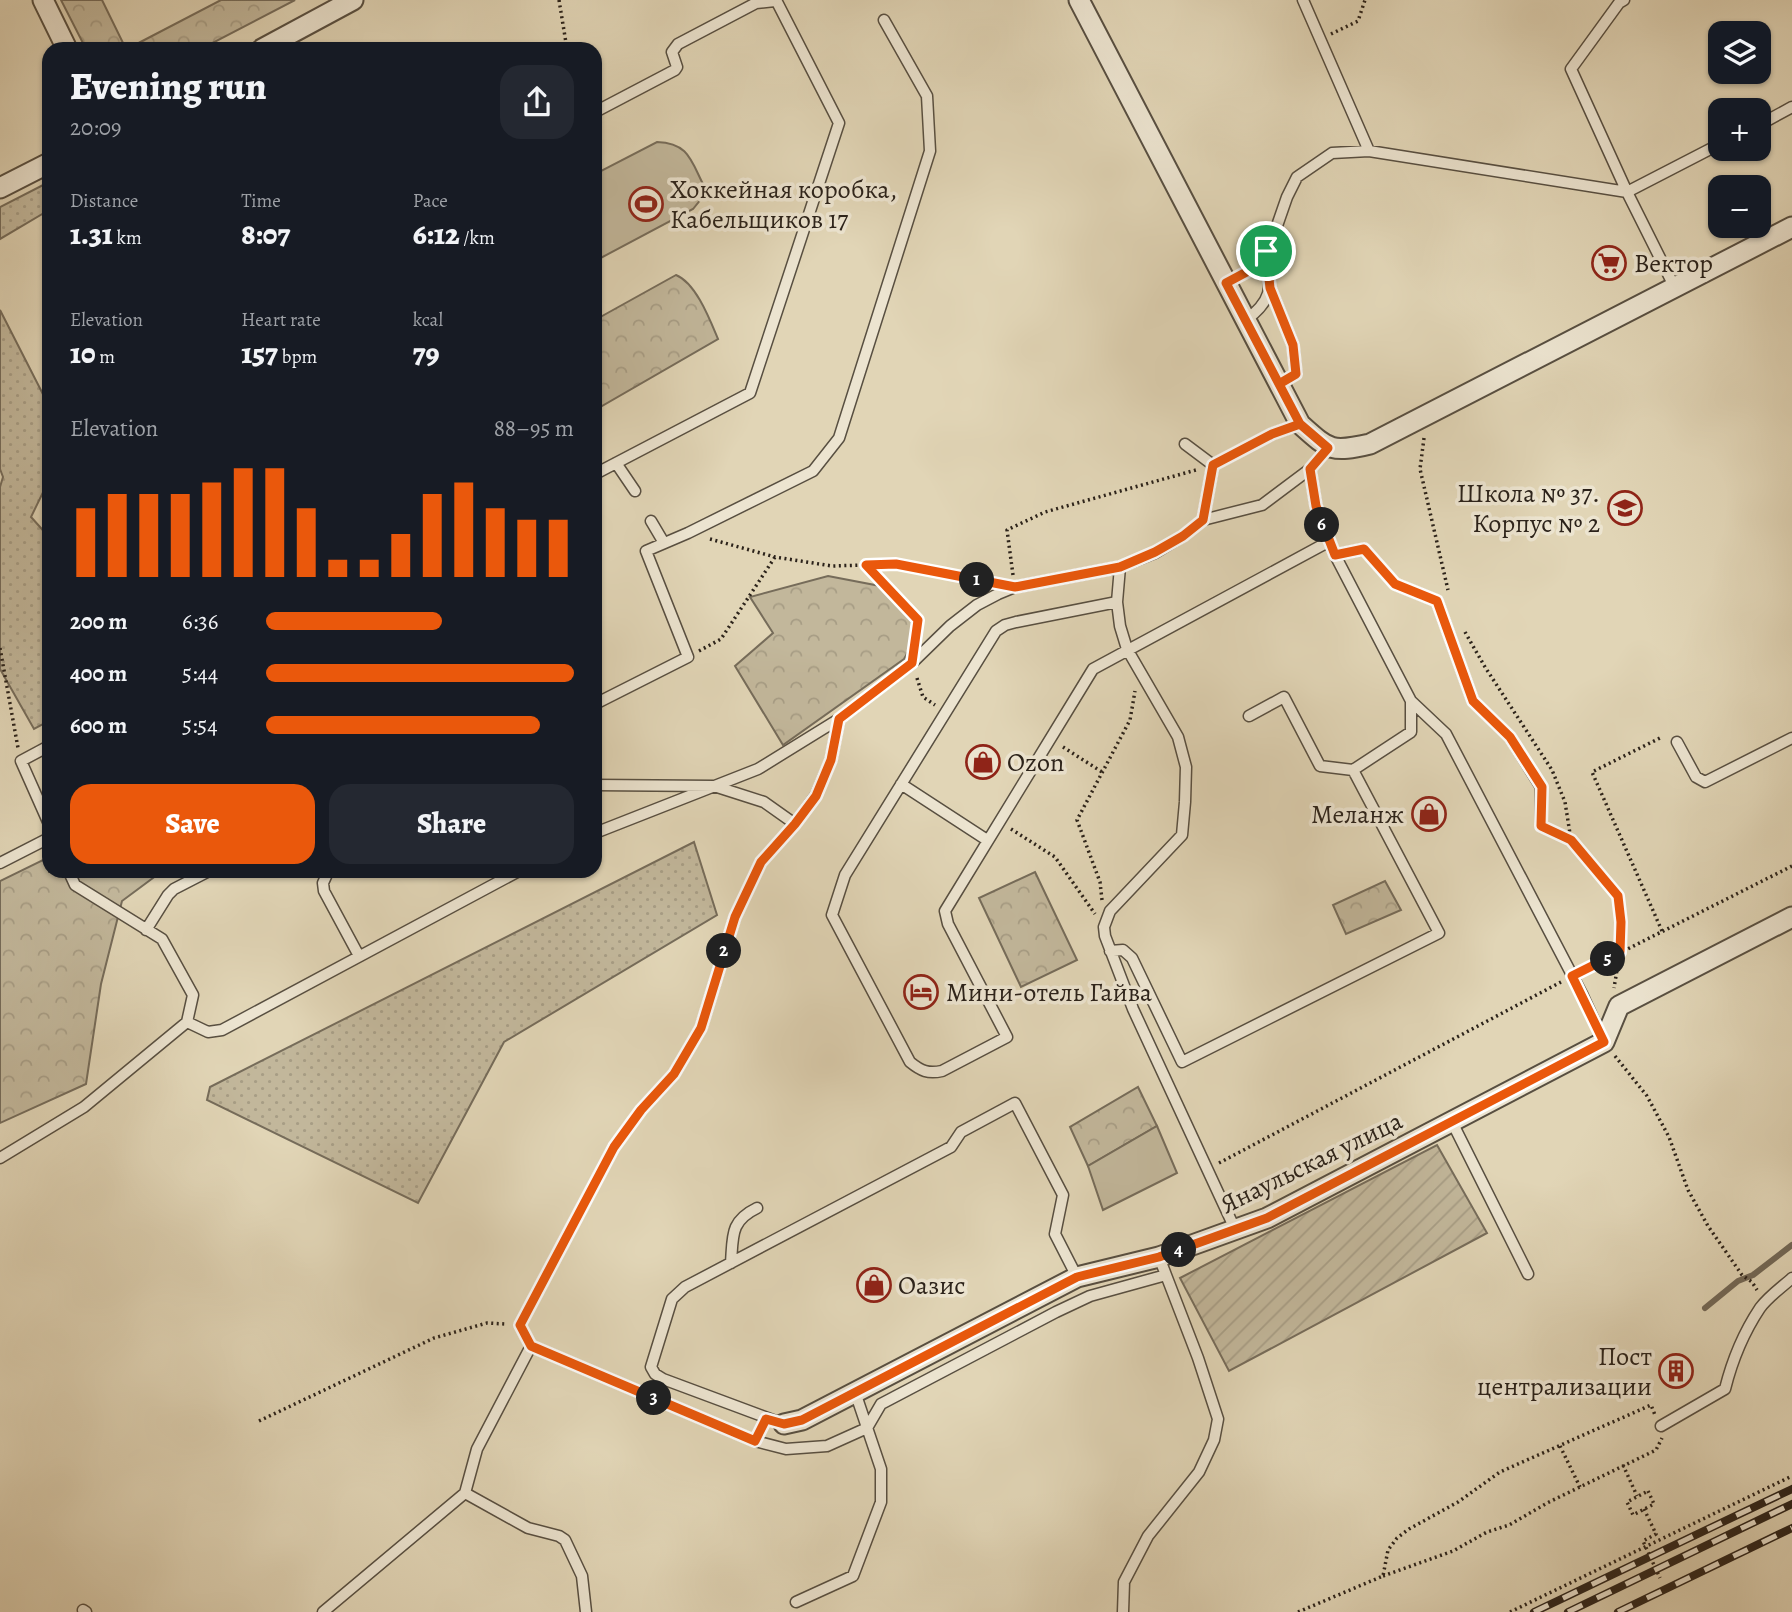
<!DOCTYPE html>
<html lang="en">
<head>
<meta charset="utf-8">
<style>
  body { margin:0; font-family:Alegreya,serif; background:#242831; color:#f1f3f6; height:100vh; display:flex; flex-direction:column; font-size:26px; white-space:nowrap }
  * { box-sizing:border-box; margin:0 }
  p { font-size:23px; color:#9ea1a6 }
  .icon { flex:none; width:38px; height:38px; fill:none; stroke:currentColor; stroke-width:2; stroke-linecap:round; stroke-linejoin:round }
  .map { position:relative; flex:1; overflow:hidden }
  .side { position:absolute; left:42px; top:42px; width:560px; height:836px; display:flex; flex-direction:column; background:#171b24; border-radius:21px; box-shadow:0 2px 5px #0004 }
  .side>* { flex:none }
  .controls { position:absolute; left:1708px; top:21px; display:grid; gap:14px }
  .controls a { display:grid; place-items:center; width:63px; height:63px; border-radius:14px; background:#171b24; box-shadow:0 2px 5px #0004; font-size:35px }
  .pin { position:absolute; display:grid; place-items:center; width:60px; height:60px; color:#fff; margin:-30px; border:4px solid #fff; border-radius:50%; box-shadow:0 2px 7px #0007 }
  .km { position:absolute; width:35px; height:35px; margin:-18px; border-radius:50%; background:#222; color:#fff; font-size:19px; line-height:35px; text-align:center }
  .round { display:grid; place-items:center; flex:none; width:74px; height:74px; border-radius:21px; background:#242831 }
  .summary { display:flex; align-items:center; justify-content:space-between; height:119px; padding:0 28px }
  h1 { font-size:38px; font-weight:800; line-height:52px }
  .metrics { display:grid; grid-template-columns:repeat(3,1fr); gap:10px; height:119px; padding:7px 28px }
  .metrics div { display:grid; align-content:center }
  .metrics b { font-size:30px; font-weight:800 }
  .metrics small { font-size:19px; font-weight:400 }
  .metrics p { font-size:19px }
  .chart { height:196px; padding:14px 28px }
  .chart p { display:flex; justify-content:space-between }
  .chart svg { width:100%; height:126px; margin-top:7px; stroke:#ea580c; stroke-width:6 }
  .cta { display:flex; gap:14px; margin-top:auto; padding:14px 28px }
  .cta a { flex:1; height:80px; border-radius:21px; background:#ea580c; color:#fff; font-size:28px; font-weight:800; line-height:80px; text-align:center }
  .cta a+a { background:#242831; color:#f1f3f6 }
  ul { padding:0 28px; list-style:none; font-size:23px }
  li { display:grid; grid-template-columns:112px 84px 1fr; align-items:center; height:52px }
  li i { height:18px; border-radius:9px; background:#ea580c }
  .map>svg:first-child { display:block }
  .grass { fill:url(#grass-dots); stroke:#766c5a; stroke-width:2 }
  .forest { fill:url(#forest-crowns); stroke:#766c5a; stroke-width:2 }
  .garden { fill:url(#garden-furrows); stroke:#766c5a; stroke-width:2 }
  .pitch { fill:#c2b79b; stroke:#766c5a; stroke-width:2 }
  .lines { fill:none; stroke-linecap:round; stroke-linejoin:round }
  .stream { stroke:#736958; stroke-width:6 }
  .service-casing { stroke:#584f41; stroke-width:13 }
  .minor-casing { stroke:#584f41; stroke-width:23 }
  .path { stroke:#2b221a; stroke-width:3.5; stroke-dasharray:2 3.5; stroke-linecap:butt }
  .service { stroke:#ece4d0; stroke-width:10 }
  .minor { stroke:#ece4d0; stroke-width:19 }
  .rail-casing { stroke:#2b221a; stroke-width:8 }
  .rail { stroke:#ece4d0; stroke-width:5; stroke-dasharray:16; stroke-linecap:butt }
  .route-casing { stroke:#fff; stroke-width:14 }
  .route { stroke:#ea580c; stroke-width:9 }
  .labels { text-anchor:middle; stroke-width:7; stroke-linejoin:round; paint-order:stroke }
  .poi-label { font-size:26px; fill:#2b221a; stroke:#ece4d0; text-anchor:start }
  .street-label { font-size:26px; fill:#2b221a; stroke:#ece4d0 }
</style>
</head>
<body>
<div class="map">
<svg width="1792" height="1612" viewBox="0 0 1792 1612">
  <defs>
    <pattern id="grass-dots" width="8" height="8" patternUnits="userSpaceOnUse" patternTransform="scale(1.75)"><rect width="8" height="8" fill="#c2b79b"/><path d="M2 2h.1M6 6h.1" fill="none" stroke="#a79d85" stroke-width="1.8" stroke-linecap="round"/></pattern>
    <pattern id="forest-crowns" width="20" height="18" patternUnits="userSpaceOnUse" patternTransform="scale(1.75)"><rect width="20" height="18" fill="#c2b79b"/><path d="M2 6a3 3 0 1 1 6 0M12 15a3 3 0 1 1 6 0" fill="none" stroke="#a79d85"/></pattern>
    <pattern id="garden-furrows" width="10" height="10" patternUnits="userSpaceOnUse" patternTransform="scale(1.75)"><rect width="10" height="10" fill="#c2b79b"/><path d="M-1 1l2-2M0 10L10 0M9 11l2-2" fill="none" stroke="#a79d85"/></pattern>
  </defs>
  <rect width="100%" height="100%" fill="#e1d5b6"/>
  <filter id="stains"><feTurbulence type="fractalNoise" baseFrequency=".00286" numOctaves="4"/><feColorMatrix values="0 0 0 0 .2 0 0 0 0 .09 0 0 0 0 .02 0 0 0 .5 -.17"/></filter>
  <radialGradient id="worn" r=".72"><stop offset=".6" stop-color="#630" stop-opacity="0"/><stop offset="1" stop-color="#630" stop-opacity=".3"/></radialGradient>
  <!-- grass -->
  <path class="grass" d="M 49,182 L 49,210 L 0,239 L 0,207 Z
    M 0,310 L 49,406 L 49,480 L 31,517 L 49,537 L 49,721 L 34,729 L 0,669 L 0,487 L 3,477 L 0,469 Z
    M 694,842 L 717,915 L 504,1042 L 418,1203 L 207,1100 L 210,1087 Z"/>
  <!-- forest -->
  <path class="forest" d="M 61,0 L 102,0 L 126,49 L 86,49 Z
    M 221,0 L 295,0 L 201,49 L 127,49 Z
    M 676,275 C 696,283 710,320 718,339 L 595,410 L 595,320 Z
    M 828,576 L 880,586 L 920,631 L 904,659 L 783,745 L 735,666 L 773,633 L 750,597 Z
    M 49,857 L 49,872 L 161,872 L 122,901 L 101,984 L 86,1084 L 0,1123 L 0,881 Z
    M 1035,872 L 1077,960 L 1021,987 L 979,898 Z
    M 1385,881 L 1401,910 L 1346,934 L 1333,905 Z
    M 1138,1087 L 1157,1126 L 1088,1166 L 1070,1127 Z"/>
  <!-- garden -->
  <path class="garden" d="M 1437,1145 L 1487,1233 L 1229,1371 L 1180,1278 Z"/>
  <!-- pitch -->
  <path class="pitch" d="M 657,142 C 689,143 691,161 704,186 L 701,199 L 693,209 L 595,261 L 595,174 Z
    M 1157,1126 L 1177,1173 L 1103,1210 L 1088,1166 Z"/>
  <g class="lines">
    <!-- stream -->
    <path class="stream" d="M 1705,1308 L 1738,1281 L 1753,1275 L 1792,1245"/>
    <!-- service casing -->
    <g class="service-casing">
      <path id="service" d="M 1303,0 L 1369,151 L 1627,192
        M 1624,0 L 1619,3 L 1571,69 L 1627,192
        M 595,112 L 675,70 L 677,67 L 672,52 L 678,44 L 756,3 L 775,1
        M 1759,125 L 1792,107
        M 1226,283 L 1254,268 L 1271,243 L 1287,197 L 1297,177 L 1332,153 L 1369,151
        M 1270,288 L 1293,345 L 1296,374 L 1279,384
        M 1675,288 L 1627,192 L 1720,144
        M 1246,320 C 1276,298 1270,285 1266,251
        M 1185,444 L 1213,465 L 1272,434 L 1300,424
        M 1328,448 L 1310,469 L 1316,506 L 1335,555 L 1411,701 L 1446,734 L 1582,994 L 1604,1042
        M 616,463 L 635,491
        M 595,474 L 750,393 L 839,123 L 776,0
        M 1203,520 L 1213,465
        M 651,521 L 664,543
        M 1335,555 L 1364,549 L 1395,584 L 1437,601 L 1473,701 L 1510,737 L 1541,787 L 1541,826
        M 1120,567 L 1117,602 L 1120,626 L 1127,649 L 1178,737 L 1186,767 L 1185,802 L 1182,835 L 1110,911 L 1104,927 L 1105,936 L 1133,1009 L 1235,1229
        M 1117,602 L 1016,622 L 1005,625 L 996,631 L 845,875 L 832,915 L 910,1062 C 921,1071 928,1074 942,1071 L 1007,1037 L 948,924 L 945,911 L 1093,669 L 1328,542
        M 595,704 L 688,657 L 646,551 L 688,533 L 813,471 L 839,438 L 930,151 L 927,96 L 884,20
        M 1249,716 L 1284,697 L 1320,766 L 1353,770
        M 839,719 L 831,760 L 816,795 L 795,824 L 761,862 L 735,917 L 701,1028 L 674,1074 L 641,1110 L 614,1147 L 520,1325 L 531,1346 L 755,1441 L 786,1449 L 827,1446 L 867,1428 L 881,1404 L 1056,1312 L 1090,1296 L 1166,1275 L 1159,1257
        M 1677,742 L 1696,777 L 1705,782 L 1792,738
        M 49,746 L 21,761 L 49,824
        M 901,784 L 987,840
        M 595,785 L 714,786 L 764,802 L 795,824
        M 595,833 L 758,769 L 839,719 L 912,663 L 950,626 L 977,605 L 998,594 L 1015,587 L 1120,567 L 1155,553 L 1183,536 L 1203,520 L 1262,505 L 1310,469
        M 0,863 L 49,838
        M 328,872 L 323,883 L 324,891 L 359,956
        M 146,930 L 168,895 L 174,889 L 207,872
        M 1110,951 L 1123,950 L 1132,958 L 1182,1062 L 1439,933 L 1353,770 L 1411,732 L 1411,701
        M 187,1022 L 208,1032 L 222,1030 L 517,872
        M 1452,1122 L 1528,1274
        M 0,1158 L 84,1107 L 187,1022 L 193,995 L 162,939 L 75,885 L 69,872
        M 731,1263 C 733,1236 730,1221 757,1208
        M 784,1424 L 663,1379 L 655,1374 L 651,1367 L 672,1299 L 685,1287 L 951,1147 L 961,1132 L 1015,1103 L 1063,1195 L 1055,1234 L 1077,1277
        M 1661,1426 L 1725,1389 C 1732,1361 1744,1332 1760,1308 C 1768,1297 1782,1287 1792,1278
        M 755,1441 L 766,1419
        M 465,1493 L 528,1528 L 559,1536 L 565,1540 L 582,1576 L 586,1612
        M 796,1602 L 853,1576 L 881,1502 L 881,1469 L 855,1392
        M 83,1610 L 86,1612
        M 323,1612 L 465,1493 L 477,1449 L 531,1346
        M 1123,1612 L 1124,1582 L 1148,1536 L 1199,1472 L 1214,1440 L 1218,1419 L 1198,1358 L 1166,1275"/>
    </g>
    <!-- minor casing -->
    <g class="minor-casing">
      <path id="minor" d="M 43,0 L 67,49
        M 1079,0 L 1300,424 C 1329,450 1331,453 1370,444 L 1792,227
        M 262,49 L 353,0
        M 0,188 L 49,163
        M 784,1424 L 802,1420 L 1077,1277 L 1159,1257 L 1267,1218 L 1604,1042 L 1619,1006 L 1792,917"/>
    </g>
    <!-- path -->
    <path class="path" d="M 559,0 L 567,49
      M 1331,34 L 1358,21 L 1365,0
      M 1424,438 L 1420,469 L 1448,590
      M 710,539 L 775,557 L 832,566 L 896,564 L 988,582
      M 866,565 L 918,620 L 915,640
      M 1013,575 L 1007,530 L 1045,512 L 1196,470
      M 1465,632 L 1485,667 L 1552,770 L 1565,802 L 1571,840 L 1618,896 L 1621,922 L 1620,952 L 1614,988
      M 0,648 L 18,748
      M 699,651 L 721,639 L 775,557
      M 917,678 L 923,697 L 935,705
      M 1063,747 L 1102,772
      M 1011,829 L 1055,857 L 1095,914
      M 1554,832 L 1571,840
      M 1102,900 L 1100,882 L 1077,820 L 1130,720 L 1135,691
      M 1662,931 L 1592,772 L 1660,738 L 1663,738
      M 1584,971 L 1792,866
      M 1615,1056 L 1647,1096 L 1669,1137 L 1688,1190 L 1708,1226 L 1742,1275 L 1752,1282 L 1757,1290
      M 1219,1163 L 1561,982
      M 259,1421 L 434,1338 L 487,1323 L 505,1324
      M 1560,1446 L 1580,1487
      M 1623,1465 L 1637,1496
      M 1648,1491 L 1654,1504 L 1633,1515 L 1627,1502 Z
      M 1644,1509 L 1656,1534 L 1643,1541 L 1660,1578
      M 1383,1576 L 1453,1551 L 1487,1532 L 1509,1525 L 1547,1503 L 1656,1450 L 1662,1438
      M 1298,1612 L 1383,1576 L 1388,1550 L 1397,1538 L 1409,1529 L 1458,1502 L 1500,1472 L 1651,1405 L 1655,1415
      M 1510,1612 L 1792,1476"/>
    <!-- service -->
    <use href="#service" class="service"/>
    <!-- minor -->
    <use href="#minor" class="minor"/>
    <!-- rail casing -->
    <g class="rail-casing">
      <path id="rail" d="M 1534,1612 L 1792,1489
        M 1568,1612 L 1792,1504
        M 1618,1612 L 1792,1528"/>
    </g>
    <!-- rail -->
    <use href="#rail" class="rail"/>
  </g>
  <g class="lines">
    <!-- route casing -->
    <g class="route-casing">
      <path id="route" d="M 1266,251 L 1270,288 L 1293,345 L 1296,374 L 1279,384 L 1300,424 L 1272,434 L 1213,465 L 1203,520 L 1183,536 L 1155,552 L 1120,567 L 1015,587 L 896,564 L 866,565 L 918,620 L 912,663 L 839,719 L 831,760 L 816,796 L 795,824 L 761,862 L 735,917 L 701,1028 L 674,1074 L 641,1110 L 614,1147 L 520,1325 L 531,1346 L 755,1441 L 766,1419 L 784,1424 L 802,1420 L 1077,1277 L 1159,1257 L 1267,1218 L 1604,1042 L 1572,976 L 1620,952 L 1621,922 L 1618,896 L 1571,840 L 1541,826 L 1542,787 L 1510,737 L 1473,701 L 1437,601 L 1395,584 L 1364,549 L 1335,555 L 1316,506 L 1310,469 L 1328,448 L 1300,424 L 1226,283 L 1254,268 L 1266,251"/>
    </g>
    <!-- route -->
    <use href="#route" class="route"/>
  </g>
  <!-- icons -->
  <defs>
    <g id="stadium-ring" transform="scale(1.75)"><circle r="9.5" fill="#ece4d0" stroke="#8f2418" stroke-width="1.5"/><path d="M0-5a6.5 5 0 1 0 0 10a6.5 5 0 1 0 0-10ZM-3.5-1.8h7v3.6h-7Z" fill="#8f2418"/></g>
    <g id="supermarket-ring" transform="scale(1.75)"><circle r="9.5" fill="#ece4d0" stroke="#8f2418" stroke-width="1.5"/><path d="M-6-5.5h2.5l.6 2H6L4.5 2H-2.5L-4.4-4H-6ZM-1.5 3.2a1.3 1.3 0 1 0 .1 0ZM3 3.2a1.3 1.3 0 1 0 .1 0Z" fill="#8f2418"/></g>
    <g id="school-ring" transform="scale(1.75)"><circle r="9.5" fill="#ece4d0" stroke="#8f2418" stroke-width="1.5"/><path d="M0-5L7-2L0 1L-7-2ZM-4 1L0 2.5L4 1V4Q0 6-4 4Z" fill="#8f2418"/></g>
    <g id="shop-ring" transform="scale(1.75)"><circle r="9.5" fill="#ece4d0" stroke="#8f2418" stroke-width="1.5"/><path d="M-5-2.5h2.3a2.7 3.5 0 0 1 5.4 0H5L5.5 6h-11ZM-1.5-2.5h3a1.5 2.3 0 0 0-3 0Z" fill="#8f2418"/></g>
    <g id="hotel-ring" transform="scale(1.75)"><circle r="9.5" fill="#ece4d0" stroke="#8f2418" stroke-width="1.5"/><path d="M-6-4.5h1.5V1H6V5H4.5V3h-9V5H-6ZM-4 0a1.8 1.8 0 1 1 3.6 0ZM.5 0V-2.5h3Q6-2.5 6 0Z" fill="#8f2418"/></g>
    <g id="building-ring" transform="scale(1.75)"><circle r="9.5" fill="#ece4d0" stroke="#8f2418" stroke-width="1.5"/><path d="M-4-6H4V6H1V3H-1V6H-4ZM-2.5-4.3h1.7v1.8h-1.7ZM.8-4.3h1.7v1.8H.8ZM-2.5-1h1.7V.8h-1.7ZM.8-1h1.7V.8H.8Z" fill="#8f2418"/></g>
  </defs>
  <g fill-rule="evenodd">
    <use href="#stadium-ring" x="646" y="204"/>
    <use href="#supermarket-ring" x="1609" y="263"/>
    <use href="#school-ring" x="1625" y="508"/>
    <use href="#shop-ring" x="983" y="762"/>
    <use href="#shop-ring" x="1429" y="814"/>
    <use href="#hotel-ring" x="921" y="992"/>
    <use href="#shop-ring" x="874" y="1285"/>
    <use href="#building-ring" x="1676" y="1371"/>
  </g>
  <g class="labels">
    <!-- poi labels -->
    <g class="poi-label">
      <text x="670" y="198">Хоккейная коробка,<tspan x="670" dy="30">Кабельщиков 17</tspan></text>
      <text x="1634" y="272">Вектор</text>
      <text x="1600" y="502" text-anchor="end">Школа № 37.<tspan x="1600" dy="30">Корпус № 2</tspan></text>
      <text x="1007" y="771">Ozon</text>
      <text x="1404" y="823" text-anchor="end">Меланж</text>
      <text x="946" y="1001">Мини-отель Гайва</text>
      <text x="898" y="1294">Оазис</text>
      <text x="1652" y="1365" text-anchor="end">Пост<tspan x="1652" dy="30">централизации</tspan></text>
    </g>
    <!-- street labels -->
    <g class="street-label">
      <text transform="translate(1311 1162) rotate(-26)" y="9">Янаульская улица</text>
    </g>
  </g>
  <rect width="100%" height="100%" filter="url(#stains)"/>
  <rect width="100%" height="100%" fill="url(#worn)"/>
</svg>
<div class="controls">
<a><svg class="icon" aria-label="layers" viewBox="0 0 24 24"><path d="M12 4l9 5-9 5-9-5zM3 14l9 5 9-5"/></svg></a>
<a>+</a>
<a>−</a>
</div>
<div class="pin" style="left:1266px;top:251px;background:#1e9e55"><svg class="icon" aria-label="arrive" viewBox="0 0 24 24"><path d="M6 21V4h12l-3 4 3 4H6"/></svg></div>
<b class="km" style="left:977px;top:580px">1</b>
<b class="km" style="left:724px;top:951px">2</b>
<b class="km" style="left:654px;top:1398px">3</b>
<b class="km" style="left:1179px;top:1250px">4</b>
<b class="km" style="left:1608px;top:959px">5</b>
<b class="km" style="left:1322px;top:525px">6</b>
<section class="side">
<div class="summary"><div><h1>Evening run</h1><p>20:09</p></div><a class="round"><svg class="icon" aria-label="share" viewBox="0 0 24 24"><path d="M12 15V3M7 8l5-5 5 5M5 13v7h14v-7"/></svg></a></div>
<div class="metrics">
<div><p>Distance</p><b>1.31<small> km</small></b></div>
<div><p>Time</p><b>8:07</b></div>
<div><p>Pace</p><b>6:12<small> /km</small></b></div>
</div>
<div class="metrics">
<div><p>Elevation</p><b>10<small> m</small></b></div>
<div><p>Heart rate</p><b>157<small> bpm</small></b></div>
<div><p>kcal</p><b>79</b></div>
</div>
<div class="chart"><p><span>Elevation</span>88–95 m</p>
<svg viewBox="0 0 160 44" preserveAspectRatio="none"><path d="M5 44V20M15 44V15M25 44V15M35 44V15M45 44V11M55 44V6M65 44V6M75 44V20M85 44V38M95 44V38M105 44V29M115 44V15M125 44V11M135 44V20M145 44V24M155 44V24"/></svg>
</div>
<ul>
<li><b>200 m</b>6:36<i style="width:57%"></i></li>
<li><b>400 m</b>5:44<i style="width:100%"></i></li>
<li><b>600 m</b>5:54<i style="width:89%"></i></li>
</ul>
<div class="cta"><a>Save</a><a>Share</a></div>
</section>
</div>
</body>
</html>
